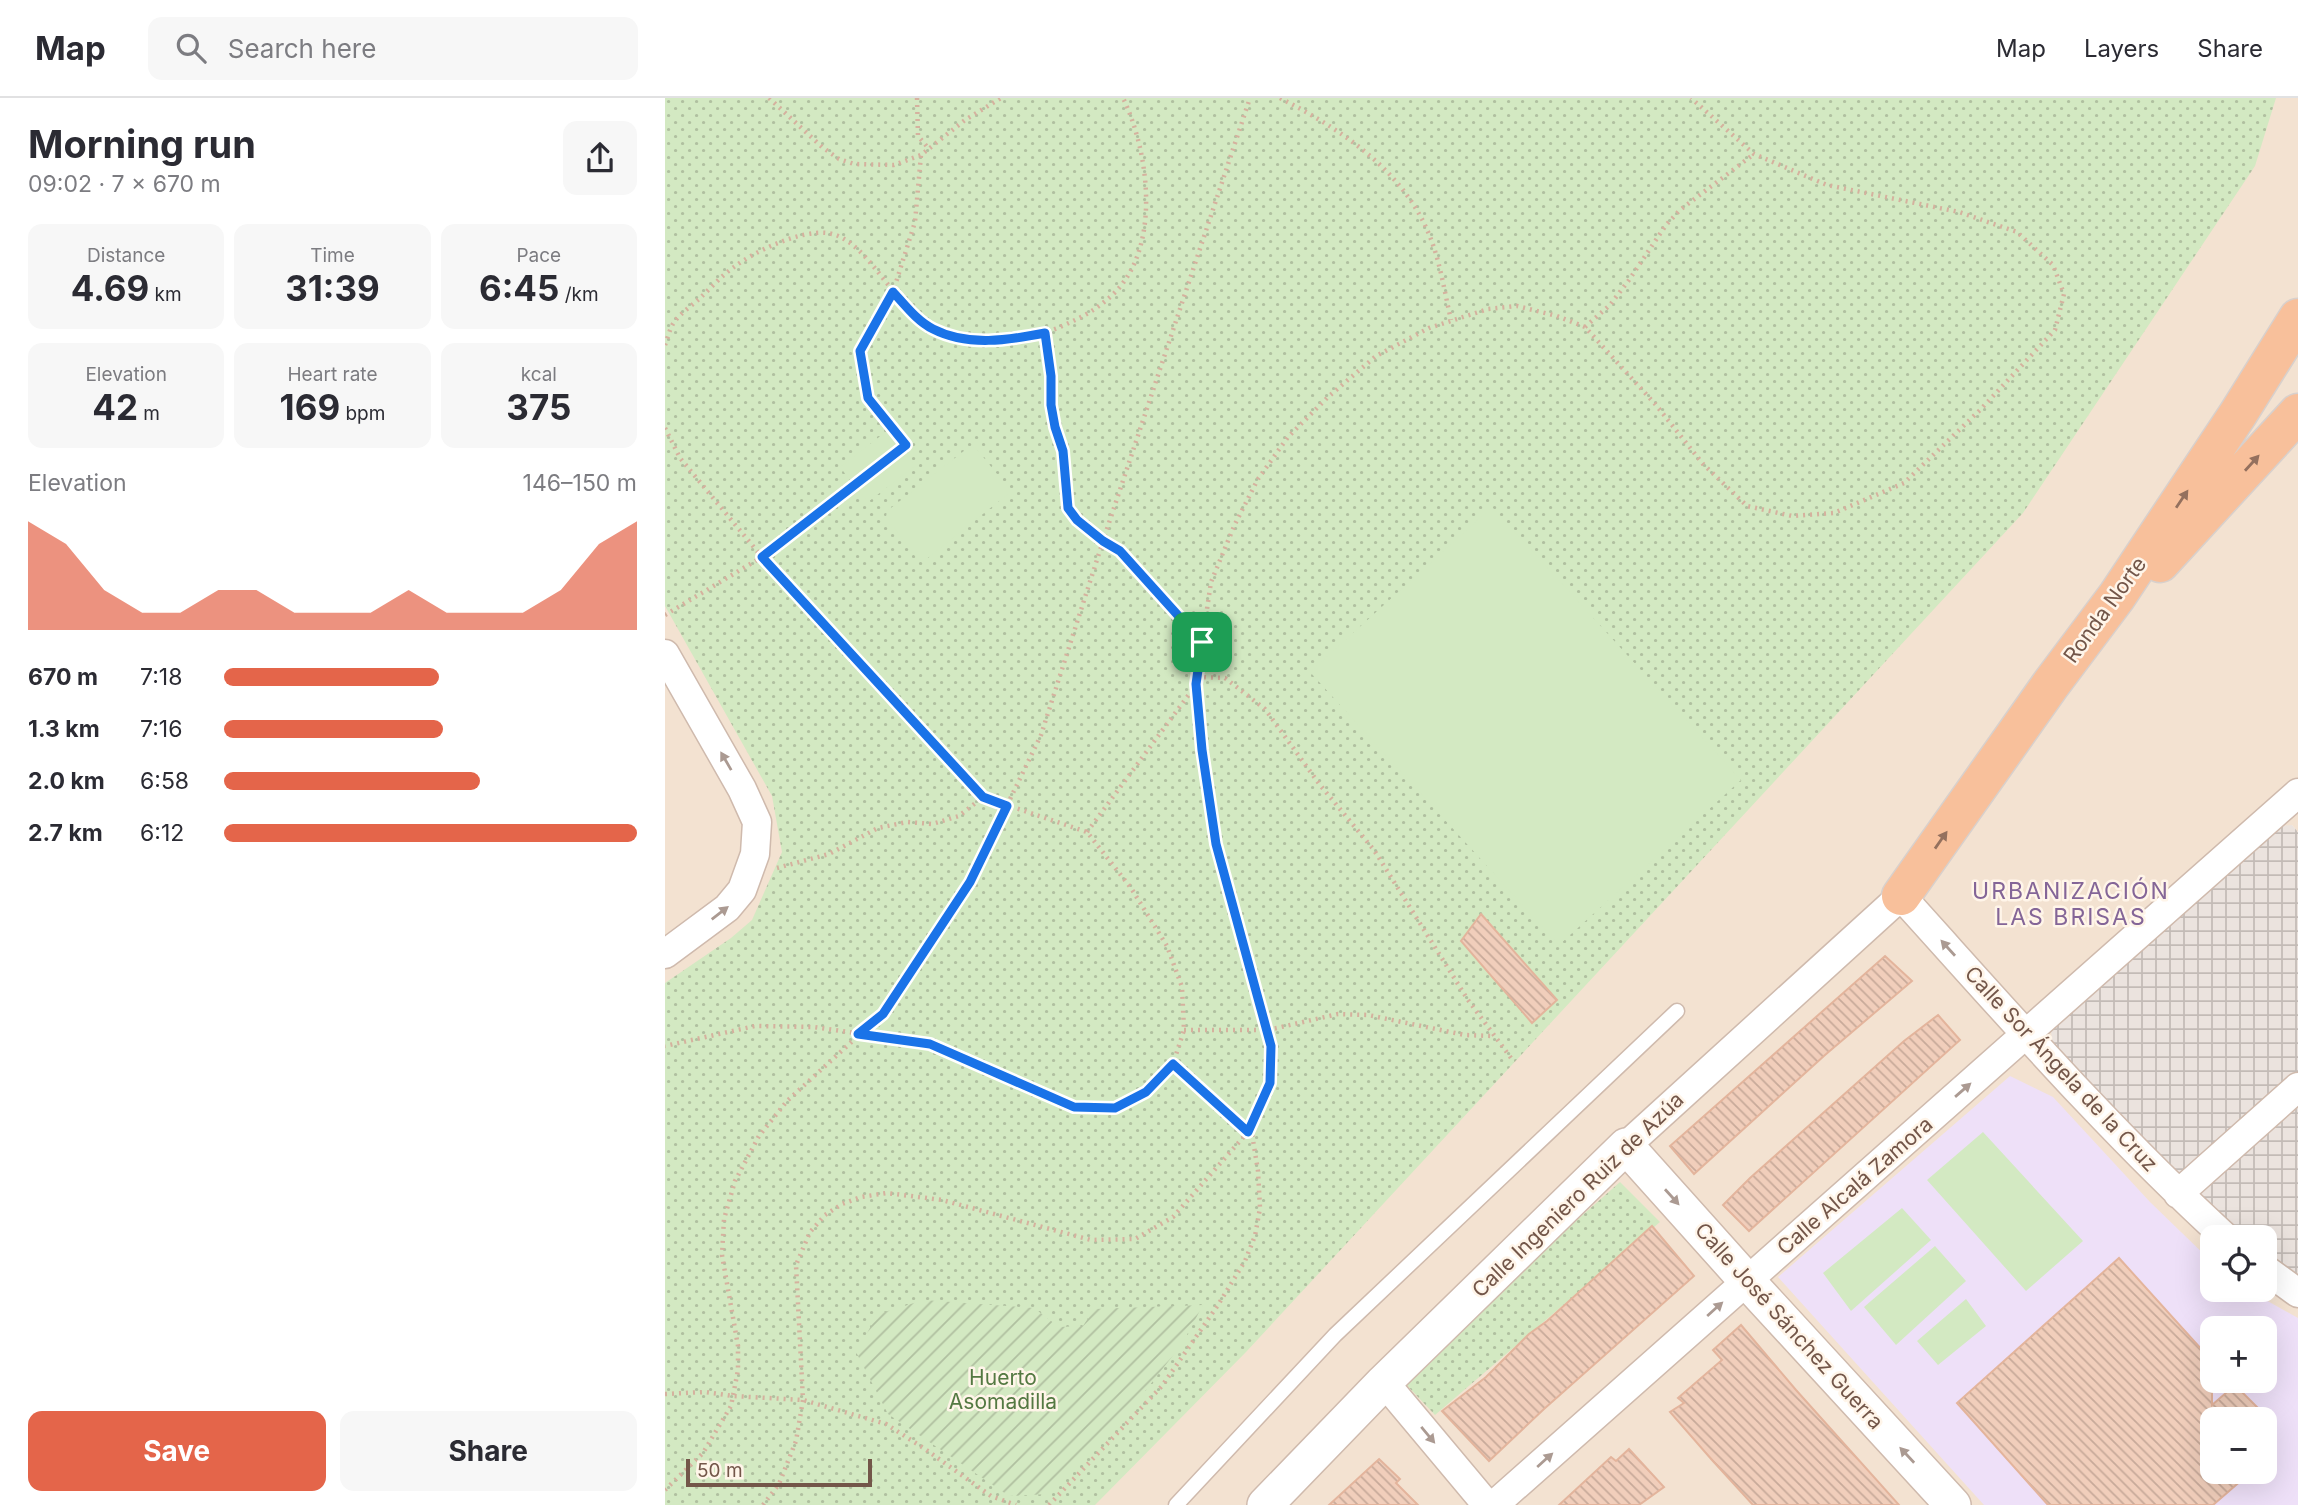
<!DOCTYPE html>
<html lang="en">
<head>
<meta charset="utf-8">
<style>
  body { margin:0; font-family:Inter,sans-serif; background:#f7f7f7; color:#2b2b33; height:100vh; display:flex; flex-direction:column; font-size:26px; white-space:nowrap }
  * { box-sizing:border-box; margin:0 }
  p { font-size:23px; color:#7c7c81 }
  .icon { flex:none; width:38px; height:38px; fill:none; stroke:currentColor; stroke-width:2; stroke-linecap:round; stroke-linejoin:round }
  .map { position:relative; flex:1; overflow:hidden }
  .details { display:flex; flex-direction:column; background:#fff; width:665px }
  .details>* { flex:none }
  .controls { position:absolute; left:1535px; top:1127px; display:grid; gap:14px }
  .controls a { display:grid; place-items:center; width:77px; height:77px; border-radius:14px; background:#fff; box-shadow:0 7px 28px #0002; font-size:35px }
  .scale { position:absolute; left:21px; bottom:18px; width:186px; box-sizing:border-box; padding-left:7px; border:4px solid #735649; border-top:0; font-size:19px; line-height:24px; white-space:nowrap; color:#735649; -webkit-text-stroke:5px #fff5e9; paint-order:stroke }
  .pin { position:absolute; display:grid; place-items:center; width:60px; height:60px; color:#fff; margin:-30px; border-radius:14px; box-shadow:0 4px 10px #0006 }
  .round { display:grid; place-items:center; flex:none; width:74px; height:74px; border-radius:14px; background:#f7f7f7 }
  .head { display:flex; align-items:center; justify-content:space-between; height:119px; padding:0 28px }
  h1 { font-size:38px; font-weight:700; line-height:52px }
  .figures { display:grid; grid-template-columns:repeat(3,1fr); gap:10px; height:119px; padding:7px 28px }
  .figures div { display:grid; align-content:center; border-radius:14px; background:#f7f7f7; text-align:center }
  .figures b { font-size:35px; font-weight:700 }
  .figures small { font-size:19px; font-weight:400 }
  .figures p { font-size:19px }
  .chart { height:196px; padding:14px 28px }
  .chart p { display:flex; justify-content:space-between }
  .chart svg { width:100%; height:126px; margin-top:7px; fill:#e4654a; opacity:.7 }
  .action { display:flex; gap:14px; margin-top:auto; padding:14px 28px }
  .action a { flex:1; height:80px; border-radius:14px; background:#e4654a; color:#fff; font-size:28px; font-weight:700; line-height:80px; text-align:center }
  .action a+a { background:#f7f7f7; color:#2b2b33 }
  ul { padding:0 28px; list-style:none; font-size:23px }
  li { display:grid; grid-template-columns:112px 84px 1fr; align-items:center; height:52px }
  li i { height:18px; border-radius:9px; background:#e4654a }
  header { display:flex; align-items:center; gap:42px; box-sizing:border-box; height:98px; padding:0 35px; background:#fff; border-bottom:2px solid #e1e1e2 }
  header strong { font-size:33px }
  nav { display:flex; gap:38px; margin-inline-start:auto; font-size:24px }
  .search { width:490px; height:63px; background:#f7f7f7; display:flex; align-items:center; gap:18px; box-sizing:border-box; padding:0 24px; border-radius:14px; color:#7c7c81; font-size:26px }
  main { display:flex; flex:1; min-height:0 }
  .map>svg:first-child { display:block }
  .residential { fill:#f3e2d1; fill-rule:evenodd }
  .industrial { fill:url(#industrial-grid) }
  .education { fill:#eee0f8; fill-rule:evenodd }
  .grass { fill:url(#grass-dots) }
  .garden { fill:url(#garden-furrows) }
  .pitch { fill:#d3e9c2 }
  .building { fill:url(#building-back-hatch); stroke:#e3b49c; stroke-width:2 }
  .lines { fill:none; stroke-linecap:round; stroke-linejoin:round }
  .service-casing { stroke:#cfbaad; stroke-width:17 }
  .minor-casing { stroke:#cfbaad; stroke-width:31 }
  .tertiary-casing { stroke:#cfbaad; stroke-width:38 }
  .trunk-casing { stroke:#d8d0cc; stroke-width:41 }
  .path { stroke:#d5b19e; stroke-width:4.5; stroke-dasharray:2 5; stroke-linecap:butt }
  .service { stroke:#fff; stroke-width:14 }
  .minor { stroke:#fff; stroke-width:28 }
  .tertiary { stroke:#fff; stroke-width:35 }
  .trunk { stroke:#f8c09b; stroke-width:38 }
  .oneway { fill:#94705e }
  .oneway2 { fill:#ab9a92 }
  .route-casing { stroke:#fff; stroke-width:14 }
  .route { stroke:#1a73e8; stroke-width:9 }
  .labels { text-anchor:middle; stroke-width:5; stroke-linejoin:round; paint-order:stroke }
  .street-label { font-size:21px; fill:#735649; stroke:#fff5e9 }
  .park-label { font-size:21px; fill:#547942; stroke:#fff5e9 }
  .neighbourhood-label { font-size:23px; letter-spacing:2px; fill:#846597; stroke:#fff5e9 }
</style>
</head>
<body>
<header>
<strong>Map</strong>
<div class="search"><svg class="icon" aria-label="search" viewBox="0 0 24 24"><circle cx="10" cy="10" r="6"/><path d="M15 15l6 6"/></svg>Search here</div>
<nav><a>Map</a><a>Layers</a><a>Share</a></nav>
</header>
<main>
<section class="details">
<div class="head"><div><h1>Morning run</h1><p>09:02 · 7 × 670 m</p></div><a class="round"><svg class="icon" aria-label="share" viewBox="0 0 24 24"><path d="M12 15V3M7 8l5-5 5 5M5 13v7h14v-7"/></svg></a></div>
<div class="figures">
<div><p>Distance</p><b>4.69<small> km</small></b></div>
<div><p>Time</p><b>31:39</b></div>
<div><p>Pace</p><b>6:45<small> /km</small></b></div>
</div>
<div class="figures">
<div><p>Elevation</p><b>42<small> m</small></b></div>
<div><p>Heart rate</p><b>169<small> bpm</small></b></div>
<div><p>kcal</p><b>375</b></div>
</div>
<div class="chart"><p><span>Elevation</span>146–150 m</p>
<svg viewBox="0 0 160 44" preserveAspectRatio="none"><path d="M0 44V6L10 14L20 30L30 38L40 38L50 30L60 30L70 38L80 38L90 38L100 30L110 38L120 38L130 38L140 30L150 14L160 6V44z"/></svg>
</div>
<ul>
<li><b>670 m</b>7:18<i style="width:52%"></i></li>
<li><b>1.3 km</b>7:16<i style="width:53%"></i></li>
<li><b>2.0 km</b>6:58<i style="width:62%"></i></li>
<li><b>2.7 km</b>6:12<i style="width:100%"></i></li>
</ul>
<div class="action"><a>Save</a><a>Share</a></div>
</section>
<div class="map">
<svg width="1633" height="1407" viewBox="0 0 1633 1407">
  <defs>
    <pattern id="industrial-grid" width="8" height="8" patternUnits="userSpaceOnUse" patternTransform="scale(1.75)"><rect width="8" height="8" fill="#ebe3de"/><path d="M0 4h8M4 0v8" fill="none" stroke="#c3bbb6"/></pattern>
    <pattern id="grass-dots" width="8" height="8" patternUnits="userSpaceOnUse" patternTransform="scale(1.75)"><rect width="8" height="8" fill="#d3e9c2"/><path d="M2 2h.1M6 6h.1" fill="none" stroke="#b0c0a0" stroke-width="1.8" stroke-linecap="round"/></pattern>
    <pattern id="garden-furrows" width="10" height="10" patternUnits="userSpaceOnUse" patternTransform="scale(1.75)"><rect width="10" height="10" fill="#d3e9c2"/><path d="M-1 1l2-2M0 10L10 0M9 11l2-2" fill="none" stroke="#b0c0a0"/></pattern>
    <pattern id="building-back-hatch" width="6" height="6" patternUnits="userSpaceOnUse" patternTransform="scale(1.75)"><rect width="6" height="6" fill="#f1cebb"/><path d="M-1 5l2 2M0 0l6 6M5-1l2 2" fill="none" stroke="#c8aa9a"/></pattern>
  </defs>
  <rect width="100%" height="100%" fill="#fcf1e3"/>
  <!-- residential -->
  <path class="residential" d="M 0,0 L 1633,0 L 1633,734 L 1627,727 L 1387,945 L 1552,1116 L 1582,1139 L 1547,1139 L 1547,1192 L 1600,1192 L 1600,1153 L 1633,1179 L 1633,1407 L 0,1407 ZM 1547,1230 L 1600,1230 L 1600,1283 L 1547,1283 ZM 1547,1321 L 1600,1321 L 1600,1374 L 1547,1374 Z"/>
  <!-- industrial -->
  <path class="industrial" d="M 1627,727 L 1633,734 L 1633,1179 L 1600,1153 L 1600,1139 L 1582,1139 L 1552,1116 L 1387,945 L 1386,931 L 1615,728 Z"/>
  <!-- education -->
  <path class="education" d="M 1345,978 L 1388,999 L 1485,1104 L 1547,1164 L 1547,1192 L 1583,1192 L 1633,1220 L 1633,1407 L 1319,1407 L 1113,1179 ZM 1547,1230 L 1600,1230 L 1600,1283 L 1547,1283 ZM 1547,1321 L 1600,1321 L 1600,1374 L 1547,1374 Z"/>
  <!-- grass -->
  <path class="grass" d="M 0,0 L 1611,0 L 1590,68 L 1358,415 L 581,1254 L 430,1407 L 0,1407 L 0,885 L 66,840 L 87,822 L 117,754 L 107,698 L 0,508 Z
    M 955,1084 L 995,1124 L 770,1317 L 734,1279 Z"/>
  <!-- garden -->
  <path class="garden" d="M 259,1202 L 369,1210 L 394,1229 L 418,1228 L 429,1211 L 538,1207 L 517,1246 L 470,1306 L 384,1396 L 344,1398 L 223,1316 L 191,1254 L 213,1216 Z"/>
  <!-- pitch -->
  <path class="pitch" d="M 222,333 L 232,345 L 185,382 L 175,369 Z
    M 304,349 L 311,350 L 344,391 L 343,396 L 259,463 L 253,462 L 221,419 L 222,413 Z
    M 240,356 L 250,368 L 203,404 L 193,391 Z
    M 827,409 L 1076,682 L 894,847 L 645,574 Z
    M 1318,1034 L 1418,1143 L 1361,1193 L 1262,1082 Z
    M 1237,1110 L 1266,1142 L 1186,1213 L 1158,1175 Z
    M 1270,1148 L 1301,1183 L 1231,1247 L 1199,1209 Z
    M 1301,1201 L 1321,1228 L 1273,1267 L 1252,1243 Z"/>
  <!-- building -->
  <path class="building" d="M 816,816 L 892,902 L 867,925 L 796,843 Z
    M 1220,858 L 1247,883 L 1160,957 L 1029,1076 L 1005,1048 Z
    M 1273,917 L 1295,942 L 1084,1133 L 1058,1107 L 1085,1080 L 1239,943 Z
    M 987,1128 L 1029,1178 L 879,1311 L 824,1363 L 777,1313 L 821,1279 L 864,1236 L 882,1223 Z
    M 1454,1160 L 1547,1263 L 1547,1307 L 1570,1287 L 1604,1321 L 1547,1321 L 1547,1374 L 1586,1374 L 1548,1407 L 1383,1407 L 1292,1305 Z
    M 1076,1227 L 1131,1292 L 1234,1407 L 1088,1407 L 1047,1362 L 1005,1314 L 1019,1305 L 1013,1300 L 1057,1262 L 1048,1252 Z
    M 964,1351 L 999,1389 L 974,1407 L 894,1407 L 946,1359 L 951,1363 Z
    M 714,1361 L 735,1381 L 731,1385 L 753,1407 L 664,1407 Z"/>
  <g class="lines">
    <!-- service casing -->
    <g class="service-casing">
      <path id="service" d="M 511,1407 L 670,1237 L 1012,913"/>
    </g>
    <!-- minor casing -->
    <g class="minor-casing">
      <path id="minor" d="M 0,556 L 77,691 L 92,724 L 90,756 L 77,792 L 62,810 L 0,856
        M 961,1048 L 1236,798 C 1341,914 1444,1033 1560,1139
        M 1513,1096 L 1633,989
        M 1600,1171 L 1633,1195
        M 719,1284 L 822,1407
        M 829,1407 L 1633,695"/>
    </g>
    <!-- tertiary casing -->
    <g class="tertiary-casing">
      <path id="tertiary" d="M 600,1407 L 719,1284 L 961,1048 L 1082,1183 L 1288,1407"/>
    </g>
    <!-- trunk casing -->
    <g class="trunk-casing">
      <path id="trunk" d="M 1495,465 L 1633,315
        M 1236,798 L 1386,586 L 1452,498 L 1573,316 L 1633,220"/>
    </g>
    <!-- path -->
    <path class="path" d="M 104,0 L 157,49 L 174,61 L 189,66 L 229,67 L 256,57 L 300,22 L 336,0
      M 252,0 L 253,38 L 264,51
      M 615,0 C 677,32 742,74 767,144 C 776,169 780,196 786,222
      M 920,229 L 945,207 L 964,182 L 1001,127 L 1015,112 L 1089,56
      M 380,235 L 386,278 L 386,307 L 390,329 L 399,353 L 403,410 L 412,423 L 438,443 L 455,453 L 537,544
      M 0,247 C 3,239 5,229 10,223 C 16,215 26,208 34,201 C 45,191 56,178 69,169 C 90,153 135,132 162,135 C 209,141 230,226 291,239 C 324,246 364,242 395,229 C 413,221 430,213 445,199 C 497,154 485,56 458,0
      M 0,330 L 15,360 L 97,459 L 318,699 L 422,734 L 466,790 L 502,848 L 517,889 L 519,932 L 508,966 L 481,994 L 451,1010 L 409,1009 L 265,946 L 149,929 L 90,928 L 0,948
      M 0,517 L 97,459 L 241,347 L 203,300 L 195,253 L 228,194 L 250,124 L 256,57
      M 532,579 L 560,580 L 600,611 L 655,687 L 709,752 L 803,902 L 849,964
      M 422,734 L 531,587
      M 112,770 L 164,756 L 213,730 L 242,724 L 267,726 L 294,718 L 318,699
      M 519,932 L 603,932 L 673,916 L 703,917 L 800,937 L 828,938
      M 508,966 L 583,1034
      M 0,1296 L 40,1294 L 68,1298 L 138,1302 L 221,1326 L 260,1351 L 326,1398 L 351,1407
      M 0,1392 L 38,1355 L 66,1308 L 73,1272 L 73,1248 L 57,1157 L 59,1121 L 70,1083 L 94,1038 L 122,1003 L 217,916 L 305,784 L 376,637 L 438,443 L 585,0
      M 98,1407 L 114,1386 L 131,1343 L 138,1302 L 131,1167 L 145,1134 L 160,1117 L 177,1106 L 196,1099 L 222,1095 L 277,1102 L 426,1142 L 470,1141 L 508,1119 L 583,1034 L 605,985 L 606,948 L 551,746 L 537,652 L 532,579 L 546,484 L 570,426 L 593,381 L 623,339 L 663,299 L 711,258 L 764,230 L 823,211 L 852,208 L 892,218 L 920,229 L 991,307 L 1038,366 L 1082,408 L 1127,418 L 1169,415 L 1239,385 L 1315,312 L 1390,232 L 1399,196 L 1388,167 L 1352,134 L 1294,114 L 1162,87 L 1089,56 L 1026,0
      M 384,1407 L 497,1288 L 553,1207 L 580,1163 L 590,1138 L 595,1110 L 593,1073 L 586,1030"/>
    <!-- service -->
    <use href="#service" class="service"/>
    <!-- minor -->
    <use href="#minor" class="minor"/>
    <!-- tertiary -->
    <use href="#tertiary" class="tertiary"/>
    <!-- trunk -->
    <use href="#trunk" class="trunk"/>
  </g>
  <!-- one-way arrows -->
  <defs><path id="oneway-solid" d="M-6-.8H1V-3.2L6.5 0L1 3.2V.8H-6Z" transform="scale(1.75)"/></defs>
  <g class="oneway">
    <use href="#oneway-solid" transform="translate(1587 365) rotate(-48)"/>
    <use href="#oneway-solid" transform="translate(1517 401) rotate(-56)"/>
    <use href="#oneway-solid" transform="translate(1276 742) rotate(-55)"/>
  </g>
  <g class="oneway2">
    <use href="#oneway-solid" transform="translate(61 663) rotate(-120)"/>
    <use href="#oneway-solid" transform="translate(55 815) rotate(-38)"/>
    <use href="#oneway-solid" transform="translate(1283 850) rotate(-132)"/>
    <use href="#oneway-solid" transform="translate(1298 992) rotate(-41)"/>
    <use href="#oneway-solid" transform="translate(1007 1099) rotate(48)"/>
    <use href="#oneway-solid" transform="translate(1050 1211) rotate(-42)"/>
    <use href="#oneway-solid" transform="translate(763 1337) rotate(50)"/>
    <use href="#oneway-solid" transform="translate(1242 1357) rotate(-133)"/>
    <use href="#oneway-solid" transform="translate(880 1362) rotate(-42)"/>
  </g>
  <g class="lines">
    <!-- route casing -->
    <g class="route-casing">
      <path id="route" d="M 228,194 C 240,207 252,223 268,231 C 303,249 344,242 380,235 L 386,278 L 386,307 L 390,329 L 398,353 L 403,410 L 412,422 L 438,443 L 455,453 L 537,544 L 531,586 L 537,652 L 551,746 L 606,948 L 605,985 L 583,1034 L 508,966 L 481,994 L 450,1010 L 409,1009 L 265,946 L 193,936 L 218,916 L 305,784 L 342,708 L 318,699 L 97,459 L 241,347 L 203,300 L 195,253 Z"/>
    </g>
    <!-- route -->
    <use href="#route" class="route"/>
  </g>
  <g class="labels">
    <!-- street labels -->
    <g class="street-label">
      <text transform="translate(1440 512) rotate(-54)" y="7">Ronda Norte</text>
      <text transform="translate(1396 971) rotate(47)" y="7">Calle Sor Ángela de la Cruz</text>
      <text transform="translate(1190 1088) rotate(-41)" y="7">Calle Alcalá Zamora</text>
      <text transform="translate(913 1097) rotate(-44)" y="7">Calle Ingeniero Ruiz de Azúa</text>
      <text transform="translate(1124 1228) rotate(48)" y="7">Calle José Sánchez Guerra</text>
    </g>
    <!-- park labels -->
    <g class="park-label">
      <text x="338" y="1287">Huerto<tspan x="338" dy="24">Asomadilla</tspan></text>
    </g>
    <!-- neighbourhood labels -->
    <g class="neighbourhood-label">
      <text x="1406" y="801">URBANIZACIÓN<tspan x="1406" dy="26">LAS BRISAS</tspan></text>
    </g>
  </g>
</svg>
<div class="controls">
<a><svg class="icon" aria-label="locate" viewBox="0 0 24 24"><circle cx="12" cy="12" r="6"/><path d="M12 2v4M12 18v4M2 12h4M18 12h4"/></svg></a>
<a>+</a>
<a>−</a>
</div>
<div class="scale">50 m</div>
<div class="pin" style="left:537px;top:544px;background:#1e9e55"><svg class="icon" aria-label="arrive" viewBox="0 0 24 24"><path d="M6 21V4h12l-3 4 3 4H6"/></svg></div>
</div>
</main>
</body>
</html>
